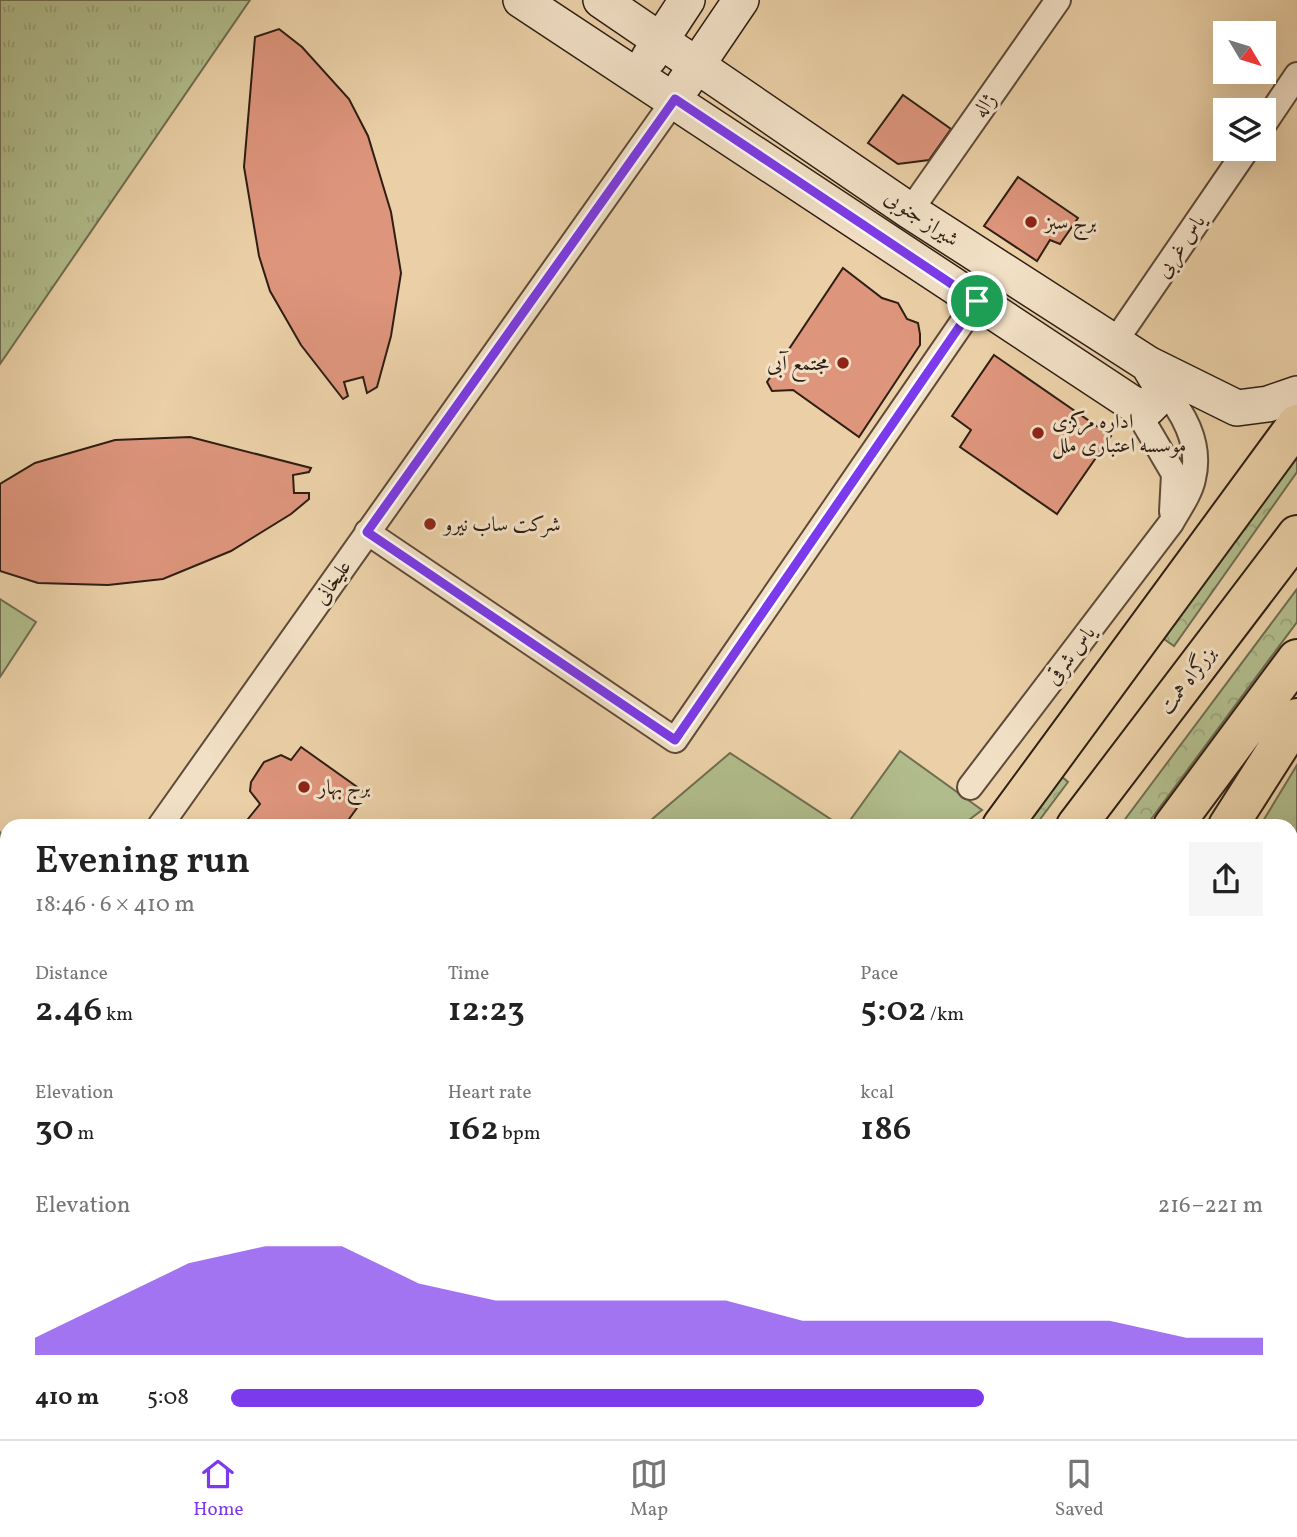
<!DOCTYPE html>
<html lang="en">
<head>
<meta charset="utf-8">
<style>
  body { margin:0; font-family:Vollkorn,Amiri,serif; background:#f6f6f6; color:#222; height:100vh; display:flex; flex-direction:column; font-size:26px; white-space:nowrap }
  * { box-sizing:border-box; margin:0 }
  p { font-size:23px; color:#767676 }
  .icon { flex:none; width:38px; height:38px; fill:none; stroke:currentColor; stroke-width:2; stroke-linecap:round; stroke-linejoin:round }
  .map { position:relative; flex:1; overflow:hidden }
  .details { position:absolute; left:0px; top:819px; width:1298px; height:621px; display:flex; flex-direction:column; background:#fff; border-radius:21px 21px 0 0; box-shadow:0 7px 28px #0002 }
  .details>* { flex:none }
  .needle { width:46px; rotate:128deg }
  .tools { position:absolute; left:1213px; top:21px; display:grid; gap:14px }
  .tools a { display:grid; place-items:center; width:63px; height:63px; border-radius:0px; background:#fff; box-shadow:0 7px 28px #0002; font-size:35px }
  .pin { position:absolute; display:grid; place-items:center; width:60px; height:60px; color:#fff; margin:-30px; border:4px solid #fff; border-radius:50%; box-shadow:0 2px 7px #0007 }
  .round { display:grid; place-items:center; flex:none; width:74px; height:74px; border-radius:0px; background:#f6f6f6 }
  .overview { display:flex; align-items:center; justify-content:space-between; height:119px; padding:0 35px }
  h1 { font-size:38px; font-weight:600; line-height:52px }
  .metrics { display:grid; grid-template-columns:repeat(3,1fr); gap:10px; height:119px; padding:7px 35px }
  .metrics div { display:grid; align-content:center }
  .metrics b { font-size:35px; font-weight:600 }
  .metrics small { font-size:19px; font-weight:400 }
  .metrics p { font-size:19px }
  .chart { height:196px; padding:14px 35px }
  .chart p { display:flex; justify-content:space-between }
  .chart svg { width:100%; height:126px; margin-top:7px; fill:#7c3aed; opacity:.7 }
  ul { padding:0 35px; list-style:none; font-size:23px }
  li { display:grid; grid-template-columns:112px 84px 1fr; align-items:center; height:52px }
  li i { height:18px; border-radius:9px; background:#7c3aed }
  .dock { display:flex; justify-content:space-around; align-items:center; height:98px; border-top:2px solid #e0e0e0; background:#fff; font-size:19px; color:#767676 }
  .dock a { display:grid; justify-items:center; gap:4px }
  .dock .selected { color:#7c3aed }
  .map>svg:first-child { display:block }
  .grass { fill:url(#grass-tufts); stroke:#706d50; stroke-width:2 }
  .forest { fill:url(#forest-crowns); stroke:#706d50; stroke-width:2 }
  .garden { fill:#b1bc8c; stroke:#706d50; stroke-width:2 }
  .building { fill:#dd957c; stroke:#2e1e13; stroke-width:2 }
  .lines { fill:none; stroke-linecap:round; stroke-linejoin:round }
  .street-casing { stroke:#5d4a38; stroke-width:28 }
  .secondary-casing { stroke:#2e1e13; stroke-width:38 }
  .highway-casing { stroke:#2e1e13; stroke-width:42 }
  .street { stroke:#f2e0c6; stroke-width:24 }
  .secondary { stroke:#f2e0c6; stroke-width:35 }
  .highway { stroke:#ebd0a7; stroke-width:38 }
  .route-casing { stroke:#fff; stroke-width:14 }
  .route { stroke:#7c3aed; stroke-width:9 }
  .poi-dot { fill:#8f2418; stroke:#f2e0c6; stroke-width:2.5 }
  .labels { text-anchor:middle; stroke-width:6; stroke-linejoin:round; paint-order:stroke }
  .street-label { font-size:21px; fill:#2e1e13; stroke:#f2e0c6 }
  .poi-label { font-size:21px; fill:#2e1e13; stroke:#f2e0c6; text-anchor:start }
</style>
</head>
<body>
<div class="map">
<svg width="1297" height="1439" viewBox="0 0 1297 1439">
  <defs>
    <pattern id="grass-tufts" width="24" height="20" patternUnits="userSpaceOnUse" patternTransform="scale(1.75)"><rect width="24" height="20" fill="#b1bc8c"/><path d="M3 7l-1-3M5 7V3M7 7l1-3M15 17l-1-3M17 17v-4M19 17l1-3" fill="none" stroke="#99a178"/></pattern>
    <pattern id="forest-crowns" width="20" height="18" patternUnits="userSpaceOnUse" patternTransform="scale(1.75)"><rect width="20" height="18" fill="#b1bc8c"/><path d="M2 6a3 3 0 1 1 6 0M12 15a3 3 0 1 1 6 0" fill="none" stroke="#99a178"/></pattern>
  </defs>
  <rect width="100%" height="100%" fill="#ebd0a7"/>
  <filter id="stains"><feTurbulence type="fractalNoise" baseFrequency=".00286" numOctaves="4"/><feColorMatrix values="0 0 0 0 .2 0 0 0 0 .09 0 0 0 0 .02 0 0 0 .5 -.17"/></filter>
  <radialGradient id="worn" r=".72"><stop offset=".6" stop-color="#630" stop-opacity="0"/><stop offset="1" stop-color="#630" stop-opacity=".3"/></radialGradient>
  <!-- grass -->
  <path class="grass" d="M 0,0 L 250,0 L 0,364 Z"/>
  <!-- forest -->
  <path class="forest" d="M 1297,449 L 1297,472 L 1174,646 L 1164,639 Z
    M 1297,589 L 1297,622 L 1146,826 L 1120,826 Z
    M 1061,776 L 1068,782 L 1035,826 L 1024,826 Z
    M 0,1250 L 7,1259 L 7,1433 L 185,1433 L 193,1439 L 0,1439 Z
    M 762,1433 L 836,1433 L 835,1439 L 758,1439 Z"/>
  <!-- garden -->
  <path class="garden" d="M 0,599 L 36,622 L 0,677 Z
    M 900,751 L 982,810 L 961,826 L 846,826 Z
    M 730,753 L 841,826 L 644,826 Z
    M 1297,765 L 1297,841 L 1292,850 L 1292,826 L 1260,826 Z
    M 0,832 L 7,837 L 7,954 L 0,947 Z
    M 393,1433 L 530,1433 L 525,1439 L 400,1439 Z"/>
  <!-- building -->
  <path class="building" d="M 279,29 L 302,47 L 349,99 L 368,136 L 391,212 L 401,273 L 391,336 L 377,387 L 367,393 L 363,377 L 344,382 L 348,396 L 343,399 L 301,345 L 270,291 L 259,256 L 244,167 L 255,37 Z
    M 903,95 L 951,129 L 929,160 L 898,164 L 868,143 Z
    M 1018,177 L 1078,218 L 1060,244 L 1050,240 L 1037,261 L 984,226 Z
    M 843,268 L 882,298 L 898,303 L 907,319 L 918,323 L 920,334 L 920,345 L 859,437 L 793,390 L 772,391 L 767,382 Z
    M 994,355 L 1111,436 L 1057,514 L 960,447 L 971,430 L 952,416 Z
    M 190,437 L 311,468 L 309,472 L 293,475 L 294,493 L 309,493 L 309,499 L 291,514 L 231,551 L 163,579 L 108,585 L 38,583 L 0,571 L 0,484 L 35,463 L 115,440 Z
    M 301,747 L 367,794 L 344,826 L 257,826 L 248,819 L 260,804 L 250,791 L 251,782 L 264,762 L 281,755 L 291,760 Z"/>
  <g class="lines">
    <!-- street casing -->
    <g class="street-casing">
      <path id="street" d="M 1264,124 L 1297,75
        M 910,211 L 1058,0
        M 1114,343 L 1247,149
        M 1133,404 L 1174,474 L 1172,512
        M 367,532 L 675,740 L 977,301
        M 970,787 L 1171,523 C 1178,510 1190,494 1193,479 C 1202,442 1182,411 1160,384
        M 160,826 L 675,99
        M 1292,882 L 1297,873"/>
    </g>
    <!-- secondary casing -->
    <g class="secondary-casing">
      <path id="secondary" d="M 521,0 L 1133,404 L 1148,408 L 1160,396 L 1160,384 L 1148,364
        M 601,0 L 910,211 L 1148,364 L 1237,408 L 1268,404 L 1297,394
        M 649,58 L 687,0
        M 684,84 L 741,0
        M 1292,1204 L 1297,1196
        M 1292,1279 L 1297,1270
        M 1134,1439 L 1138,1433
        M 1185,1439 L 1189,1433"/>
    </g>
    <!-- highway casing -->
    <g class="highway-casing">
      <path id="highway" d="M 1002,826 L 1297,424
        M 1076,826 L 1297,535
        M 1173,826 L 1297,659
        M 1228,826 L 1297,718
        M 0,978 L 7,983
        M 0,1117 L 7,1127
        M 0,1218 L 7,1226
        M 223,1433 L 230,1439
        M 334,1433 L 342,1439
        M 370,1433 L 376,1439
        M 556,1439 L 560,1433
        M 603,1439 L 607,1433
        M 715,1439 L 719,1433
        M 854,1439 L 855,1433"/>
    </g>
    <!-- street -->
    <use href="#street" class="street"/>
    <!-- secondary -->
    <use href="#secondary" class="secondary"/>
    <!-- highway -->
    <use href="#highway" class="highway"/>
  </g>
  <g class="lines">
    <!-- route casing -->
    <g class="route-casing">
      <path id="route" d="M 675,99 L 977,301 L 675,740 L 367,532 Z"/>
    </g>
    <!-- route -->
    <use href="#route" class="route"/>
  </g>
  <!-- markers -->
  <g class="poi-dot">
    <circle cx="1031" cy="222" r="7"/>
    <circle cx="843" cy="363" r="7"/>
    <circle cx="1038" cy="433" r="7"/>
    <circle cx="430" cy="524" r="7"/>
    <circle cx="304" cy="787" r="7"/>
  </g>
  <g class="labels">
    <!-- street labels -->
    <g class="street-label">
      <text transform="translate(984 105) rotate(-55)" y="7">ژاله</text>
      <text transform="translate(922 218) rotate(34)" y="7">شیراز جنوبی</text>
      <text transform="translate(1180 246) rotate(-56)" y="7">یاس غربی</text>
      <text transform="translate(332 582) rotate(-55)" y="7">علیخانی</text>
      <text transform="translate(1070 655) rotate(-53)" y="7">یاس شرقی</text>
      <text transform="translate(1187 680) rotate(-53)" y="7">بزرگراه همت</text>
    </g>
    <!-- poi labels -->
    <g class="poi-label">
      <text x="1045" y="229">برج سبز</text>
      <text x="829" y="370" text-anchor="end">مجتمع آبی</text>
      <text x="1052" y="428">اداره مرکزی<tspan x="1052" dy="24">موسسه اعتباری ملل</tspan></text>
      <text x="444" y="531">شرکت ساب نیرو</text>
      <text x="318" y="794">برج بهار</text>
    </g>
  </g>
  <rect width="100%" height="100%" filter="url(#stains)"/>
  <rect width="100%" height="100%" fill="url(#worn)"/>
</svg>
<div class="tools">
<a><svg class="needle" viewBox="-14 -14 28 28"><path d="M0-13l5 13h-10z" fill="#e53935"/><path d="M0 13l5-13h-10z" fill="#767676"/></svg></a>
<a><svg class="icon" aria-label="layers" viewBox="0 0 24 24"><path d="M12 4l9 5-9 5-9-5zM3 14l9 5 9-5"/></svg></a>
</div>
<div class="pin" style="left:977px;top:301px;background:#1e9e55"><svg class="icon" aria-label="arrive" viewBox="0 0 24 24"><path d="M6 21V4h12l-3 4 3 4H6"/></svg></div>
<section class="details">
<div class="overview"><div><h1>Evening run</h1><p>18:46 · 6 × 410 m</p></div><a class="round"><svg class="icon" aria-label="share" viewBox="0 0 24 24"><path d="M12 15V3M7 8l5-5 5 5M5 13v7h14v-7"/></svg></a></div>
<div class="metrics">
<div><p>Distance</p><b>2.46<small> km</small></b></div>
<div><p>Time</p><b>12:23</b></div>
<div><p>Pace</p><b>5:02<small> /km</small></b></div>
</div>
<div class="metrics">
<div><p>Elevation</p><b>30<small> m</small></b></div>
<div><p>Heart rate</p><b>162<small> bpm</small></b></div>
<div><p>kcal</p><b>186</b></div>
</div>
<div class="chart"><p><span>Elevation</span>216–221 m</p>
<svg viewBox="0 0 160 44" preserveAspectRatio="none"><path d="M0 44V38L10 25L20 12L30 6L40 6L50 19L60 25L70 25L80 25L90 25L100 32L110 32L120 32L130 32L140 32L150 38L160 38V44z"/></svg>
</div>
<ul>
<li><b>410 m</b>5:08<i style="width:73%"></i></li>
</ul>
</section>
</div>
<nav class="dock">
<a class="selected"><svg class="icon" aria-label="home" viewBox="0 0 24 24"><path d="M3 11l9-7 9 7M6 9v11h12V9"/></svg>Home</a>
<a><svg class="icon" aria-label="map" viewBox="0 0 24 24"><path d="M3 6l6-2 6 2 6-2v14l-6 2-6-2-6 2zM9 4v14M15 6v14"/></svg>Map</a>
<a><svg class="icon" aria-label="saved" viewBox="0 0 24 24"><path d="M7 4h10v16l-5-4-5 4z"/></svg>Saved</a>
</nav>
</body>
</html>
